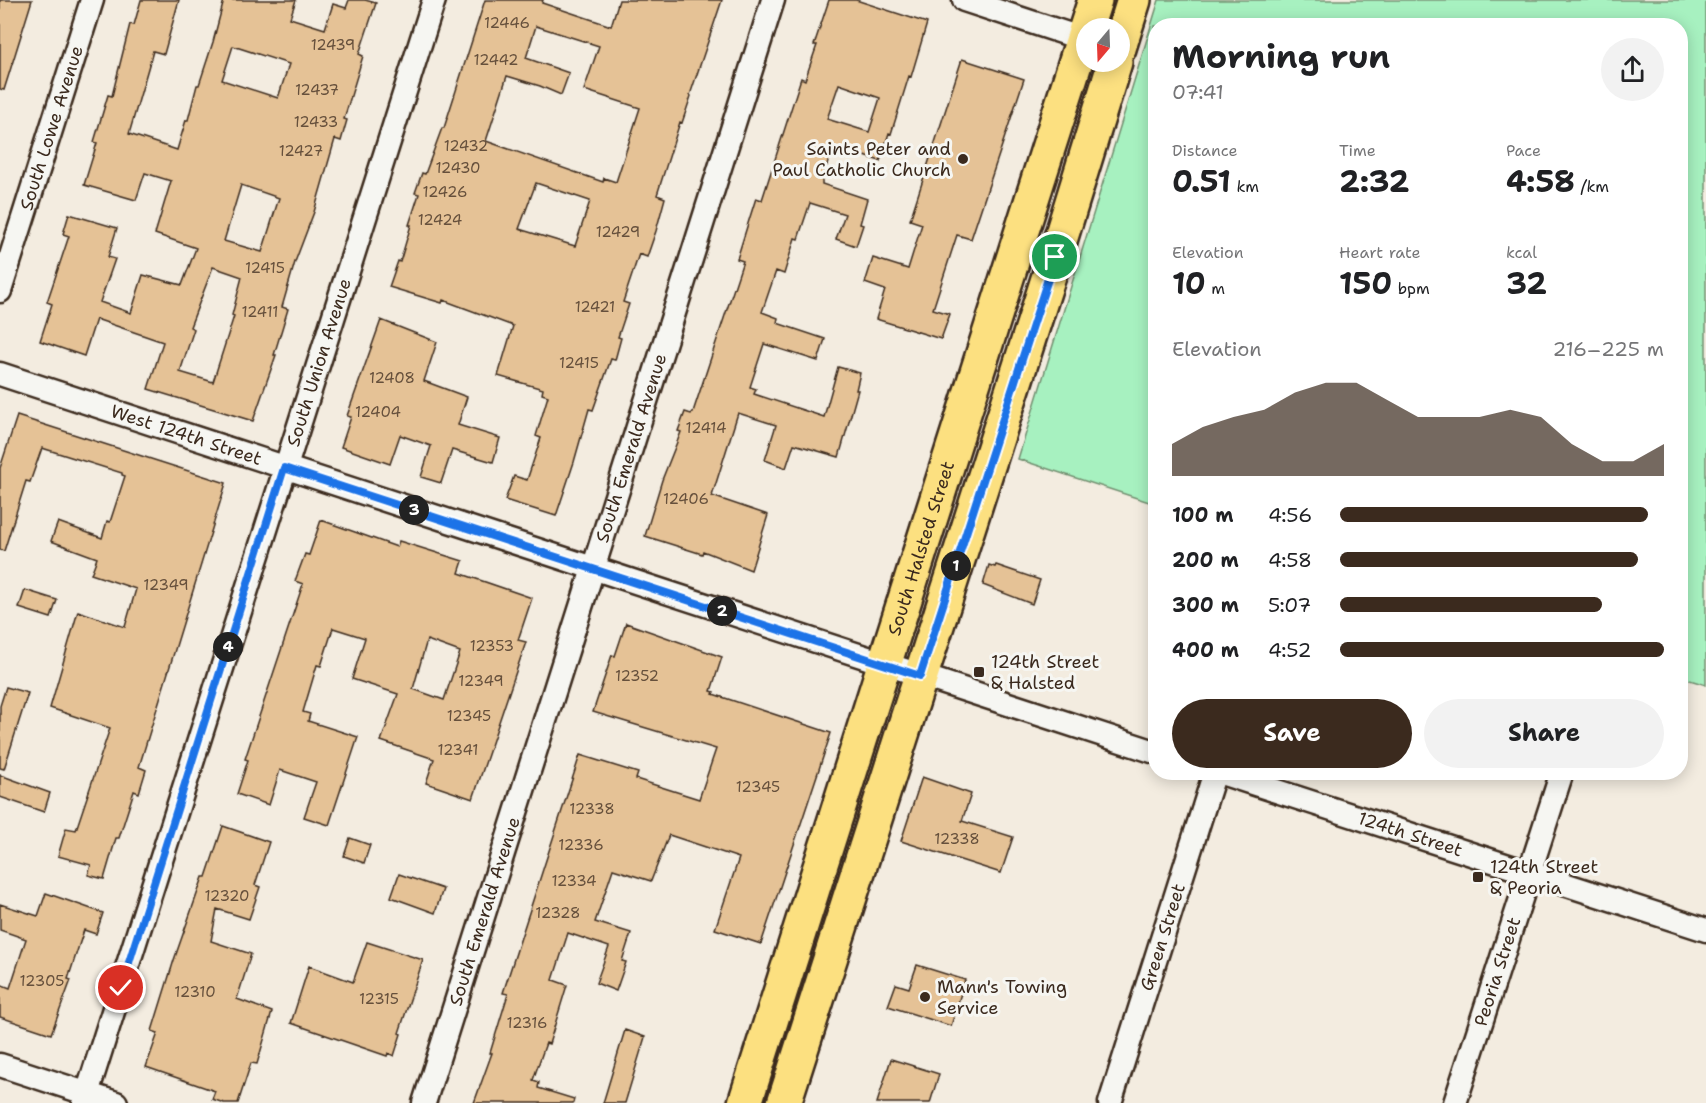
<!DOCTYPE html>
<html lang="en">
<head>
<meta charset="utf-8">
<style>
  body { margin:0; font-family:"Shantell Sans",sans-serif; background:#f2f2f2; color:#202124; height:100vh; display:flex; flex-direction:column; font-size:22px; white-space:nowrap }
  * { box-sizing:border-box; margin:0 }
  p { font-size:20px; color:#757577 }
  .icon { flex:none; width:33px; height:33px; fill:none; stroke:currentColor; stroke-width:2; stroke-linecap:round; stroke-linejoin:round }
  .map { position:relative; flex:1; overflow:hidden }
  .drawer { position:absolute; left:1148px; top:18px; width:540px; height:762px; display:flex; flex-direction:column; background:#fff; border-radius:24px; box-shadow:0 3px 15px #0003 }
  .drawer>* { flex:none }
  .needle { width:39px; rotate:199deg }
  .buttons { position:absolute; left:1076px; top:18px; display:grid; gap:12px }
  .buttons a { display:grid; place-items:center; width:54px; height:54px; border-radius:50%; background:#fff; box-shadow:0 3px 15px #0003; font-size:30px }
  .pin { position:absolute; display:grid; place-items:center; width:51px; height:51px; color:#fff; margin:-26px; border:3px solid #fff; border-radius:50%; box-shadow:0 2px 6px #0007 }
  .km { position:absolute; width:30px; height:30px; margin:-15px; border-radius:50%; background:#222; color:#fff; font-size:16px; line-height:30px; text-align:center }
  .round { display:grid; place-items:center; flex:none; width:63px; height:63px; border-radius:32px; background:#f2f2f2 }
  .summary { display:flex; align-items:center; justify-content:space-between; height:102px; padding:0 24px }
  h1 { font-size:33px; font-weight:700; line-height:45px }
  .figures { display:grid; grid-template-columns:repeat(3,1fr); gap:9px; height:102px; padding:6px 24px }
  .figures div { display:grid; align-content:center }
  .figures b { font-size:30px; font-weight:700 }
  .figures small { font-size:16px; font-weight:400 }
  .figures p { font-size:16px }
  .chart { height:168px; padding:12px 24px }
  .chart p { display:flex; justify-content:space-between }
  .chart svg { width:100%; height:108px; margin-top:6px; fill:#3b2a1e; opacity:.7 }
  .button { display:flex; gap:12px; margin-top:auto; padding:12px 24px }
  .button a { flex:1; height:69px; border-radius:36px; background:#3b2a1e; color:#fff; font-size:24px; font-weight:700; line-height:69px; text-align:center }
  .button a+a { background:#f2f2f2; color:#202124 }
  ul { padding:0 24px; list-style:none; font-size:20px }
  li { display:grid; grid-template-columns:96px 72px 1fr; align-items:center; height:45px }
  li i { height:15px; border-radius:8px; background:#3b2a1e }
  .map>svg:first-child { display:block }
  .green { fill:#a7f1c0; stroke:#718e6f; stroke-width:1.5 }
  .building { fill:#e5c296; stroke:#3b2a1e; stroke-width:1.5; fill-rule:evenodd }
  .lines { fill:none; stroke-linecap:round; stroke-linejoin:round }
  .minor-casing { stroke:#3b2a1e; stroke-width:27 }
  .primary-casing { stroke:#3b2a1e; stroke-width:38 }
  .minor { stroke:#f6f6f2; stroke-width:22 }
  .primary { stroke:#fce080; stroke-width:33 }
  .route-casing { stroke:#fff; stroke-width:12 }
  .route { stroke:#1a73e8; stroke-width:8 }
  .poi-dot { fill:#3b2a1e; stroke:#f6f6f2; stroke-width:2 }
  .labels { text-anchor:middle; stroke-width:6; stroke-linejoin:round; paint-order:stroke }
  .number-label { font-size:15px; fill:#66503c }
  .street-label { font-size:18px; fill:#3b2a1e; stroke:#f6f6f2 }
  .poi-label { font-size:18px; fill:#3b2a1e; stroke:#f6f6f2; text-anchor:start }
</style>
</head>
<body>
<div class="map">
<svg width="1706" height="1103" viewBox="0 0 1706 1103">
  <rect width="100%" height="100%" fill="#f3ece0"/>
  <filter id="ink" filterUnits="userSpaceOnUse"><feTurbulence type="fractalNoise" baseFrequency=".0167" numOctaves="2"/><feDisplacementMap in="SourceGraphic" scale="12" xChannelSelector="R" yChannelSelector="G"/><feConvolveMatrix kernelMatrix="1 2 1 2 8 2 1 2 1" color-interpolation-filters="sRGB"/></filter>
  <g filter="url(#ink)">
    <!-- green -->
    <path class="green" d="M 1159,0 L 1706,0 L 1706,685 L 1680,677 L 1680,26 L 1155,26 L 1155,504 L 1018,459 Z"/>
    <!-- building -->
    <path class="building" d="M 0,0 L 32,0 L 4,90 L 0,89 Z
      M 141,0 L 179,0 L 164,54 L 153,51 L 129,134 L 177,150 L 186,120 L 188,120 L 197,85 L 199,85 L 213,42 L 224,0 L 296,0 L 290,18 L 325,29 L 333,4 L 346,8 L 349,0 L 365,0 L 376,3 L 359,54 L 363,56 L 344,119 L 347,120 L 341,141 L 335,139 L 314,212 L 295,262 L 282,307 L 288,309 L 274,355 L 276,355 L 253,421 L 148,389 L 163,342 L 96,319 L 84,356 L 40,341 L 52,304 L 47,302 L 69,236 L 63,234 L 69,214 L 117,228 L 108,257 L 115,259 L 100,302 L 131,313 L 143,275 L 182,285 L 196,248 L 155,234 L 171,181 L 145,173 L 136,200 L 84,185 L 97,143 L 94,142 L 108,95 L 112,96 L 130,24 L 134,25 ZM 233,46 L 289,64 L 278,98 L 222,80 ZM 241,185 L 279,198 L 262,252 L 224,241 ZM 213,267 L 242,277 L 232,315 L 234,316 L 213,382 L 180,372 L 194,329 L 190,327 Z
      M 485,0 L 543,0 L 542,3 L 611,26 L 619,0 L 722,0 L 690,95 L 691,96 L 682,123 L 680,122 L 657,195 L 665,198 L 656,231 L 647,257 L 639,254 L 623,302 L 629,304 L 618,337 L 621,338 L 615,360 L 611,359 L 593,410 L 589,409 L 574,462 L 556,516 L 505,500 L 514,476 L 527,480 L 541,438 L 536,436 L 548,396 L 542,394 L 543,389 L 498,376 L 513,326 L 443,300 L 442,303 L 389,287 L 398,261 L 400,262 L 411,225 L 409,225 L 419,194 L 415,193 L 422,173 L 425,174 L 442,128 L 444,128 ZM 536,26 L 599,46 L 584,90 L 640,108 L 616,182 L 604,178 L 603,182 L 486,141 L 507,76 L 540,86 L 561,95 L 569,73 L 526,58 ZM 536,183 L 590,201 L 575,246 L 519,229 Z
      M 829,0 L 856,0 L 927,23 L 911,77 L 909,76 L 891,134 L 889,133 L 880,161 L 846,150 L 832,150 L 822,180 L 822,184 L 867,199 L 860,224 L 863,225 L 856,246 L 836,239 L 845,214 L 810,203 L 798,239 L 795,238 L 784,274 L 776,271 L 762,312 L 778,318 L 777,323 L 825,339 L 818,361 L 764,344 L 750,387 L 756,389 L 754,394 L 824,417 L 838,367 L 860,373 L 856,390 L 858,390 L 839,457 L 794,444 L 786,468 L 765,460 L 776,425 L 738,413 L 712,496 L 768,515 L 751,570 L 703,551 L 702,554 L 645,536 L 662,480 L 681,432 L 678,431 L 685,412 L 691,414 L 693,412 L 743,261 L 737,259 L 750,217 L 756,198 L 762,200 L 801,78 L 805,80 L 817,45 L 814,45 ZM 839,84 L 880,98 L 869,132 L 827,119 Z
      M 962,59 L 1024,79 L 971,239 L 957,235 L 933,309 L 950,314 L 941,339 L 876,319 L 885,290 L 865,283 L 873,258 L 908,269 L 922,224 L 910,220 Z
      M 381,320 L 437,342 L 424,381 L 467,397 L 458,425 L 500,438 L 493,462 L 452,450 L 441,483 L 421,477 L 431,446 L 400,435 L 390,464 L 341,447 L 351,417 L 347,416 Z
      M 17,416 L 226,483 L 139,767 L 146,770 L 139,793 L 134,791 L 119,838 L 116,838 L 104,879 L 88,875 L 91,865 L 58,856 L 66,828 L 76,830 L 110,728 L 50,708 L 78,611 L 125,627 L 136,589 L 91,574 L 97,558 L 51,541 L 58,522 L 102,538 L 107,521 L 110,522 L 125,476 L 122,475 L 122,473 L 42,448 L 30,482 L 26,481 L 4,551 L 0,550 L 0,468 Z
      M 321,520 L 397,547 L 399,541 L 463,561 L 459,573 L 532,598 L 518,640 L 526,642 L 473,799 L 426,783 L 434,759 L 381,741 L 398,694 L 352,679 L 365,638 L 333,628 L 321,666 L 317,665 L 303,712 L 310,714 L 308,721 L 358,737 L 329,825 L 304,817 L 316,782 L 280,770 L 269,805 L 237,794 L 248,760 L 245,759 L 303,584 L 295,581 L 305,554 L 309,555 ZM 427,640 L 460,652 L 444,700 L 413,689 Z
      M 989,565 L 995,567 L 996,565 L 1040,580 L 1032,604 L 983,585 Z
      M 25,590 L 57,600 L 51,618 L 19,608 Z
      M 626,623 L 722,657 L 711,691 L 714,692 L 713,694 L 831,733 L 761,944 L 715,929 L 739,858 L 669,835 L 651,881 L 613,869 L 595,922 L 631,933 L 622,961 L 626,962 L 616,991 L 596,983 L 609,947 L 568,933 L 553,980 L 567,985 L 549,1044 L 546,1043 L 533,1080 L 539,1082 L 538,1088 L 574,1099 L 573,1103 L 474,1103 L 492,1053 L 490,1053 L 508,994 L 503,993 L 580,755 L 638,773 L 636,779 L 699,799 L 716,749 L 593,712 L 612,655 L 615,656 Z
      M 6,687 L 28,693 L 4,769 L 0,768 L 0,706 Z
      M 0,775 L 50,793 L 44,812 L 0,797 Z
      M 922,777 L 971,794 L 962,821 L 1013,837 L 1001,873 L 901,841 Z
      M 223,826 L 269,842 L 255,885 L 260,887 L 249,919 L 217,909 L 211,941 L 251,954 L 237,999 L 272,1012 L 257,1064 L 251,1063 L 238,1103 L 224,1103 L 212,1099 L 215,1091 L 146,1067 L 158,1033 L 152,1031 L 174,960 L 203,877 L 206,877 Z
      M 350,838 L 370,845 L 364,863 L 344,856 Z
      M 399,874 L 443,889 L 435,913 L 391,897 Z
      M 46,893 L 103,913 L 96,934 L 84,930 L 68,979 L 71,980 L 51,1034 L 0,1017 L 0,984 L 10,988 L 26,939 L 0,930 L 0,904 L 38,916 Z
      M 367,942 L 423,960 L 399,1033 L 401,1034 L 394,1056 L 388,1053 L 387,1056 L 291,1023 L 309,966 L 353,982 Z
      M 917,965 L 965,980 L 951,1026 L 888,1006 L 896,984 L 909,988 Z
      M 625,1030 L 645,1037 L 625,1103 L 603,1103 Z
      M 891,1059 L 939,1074 L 930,1103 L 877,1103 Z"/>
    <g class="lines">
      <!-- minor casing -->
      <g class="minor-casing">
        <g id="minor">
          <path d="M 964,0 L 1086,40"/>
          <path id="s1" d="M 0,291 L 92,0"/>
          <path id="s2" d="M 0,374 L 1155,752"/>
          <path id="s3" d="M 1218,772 L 1706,930"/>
          <path d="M 0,1065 L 116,1103"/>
          <path id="s4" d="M 84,1103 L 434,0"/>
          <path id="s5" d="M 424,1103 L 773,0"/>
          <path id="s6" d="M 1110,1103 L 1215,772"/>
          <path id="s7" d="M 1455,1103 L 1562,772"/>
        </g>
      </g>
      <!-- primary casing -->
      <g class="primary-casing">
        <g id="primary">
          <path d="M 1086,28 L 1095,0"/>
          <path d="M 1119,48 L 1134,0"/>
          <path id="s8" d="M 745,1103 L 1086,29"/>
          <path d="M 784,1103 L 1055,257 L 1115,62"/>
        </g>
      </g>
      <!-- minor -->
      <use href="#minor" class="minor"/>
      <!-- primary -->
      <use href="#primary" class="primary"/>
    </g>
  </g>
  <g class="lines" filter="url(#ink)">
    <!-- route casing -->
    <g class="route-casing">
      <path id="route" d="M 121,988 L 284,468 L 920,676 L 1055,257"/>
    </g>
    <!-- route -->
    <use href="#route" class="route"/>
  </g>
  <!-- markers -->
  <g class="poi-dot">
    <circle cx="963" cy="159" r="6"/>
    <rect x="973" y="666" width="12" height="12" rx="3"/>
    <rect x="1472" y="871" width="12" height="12" rx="3"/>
    <circle cx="925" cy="997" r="6"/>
  </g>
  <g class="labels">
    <!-- number labels -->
    <g class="number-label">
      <text x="507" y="28">12446</text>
      <text x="333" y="50">12439</text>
      <text x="496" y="65">12442</text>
      <text x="317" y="95">12437</text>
      <text x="316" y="127">12433</text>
      <text x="466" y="151">12432</text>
      <text x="301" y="156">12427</text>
      <text x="458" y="173">12430</text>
      <text x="445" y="197">12426</text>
      <text x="440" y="225">12424</text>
      <text x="618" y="237">12429</text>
      <text x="265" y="273">12415</text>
      <text x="595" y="312">12421</text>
      <text x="260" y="317">12411</text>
      <text x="579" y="368">12415</text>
      <text x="392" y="383">12408</text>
      <text x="378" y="417">12404</text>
      <text x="706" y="433">12414</text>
      <text x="686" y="504">12406</text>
      <text x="166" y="590">12349</text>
      <text x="492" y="651">12353</text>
      <text x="637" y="681">12352</text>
      <text x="481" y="686">12349</text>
      <text x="469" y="721">12345</text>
      <text x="458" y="755">12341</text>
      <text x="758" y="792">12345</text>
      <text x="592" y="814">12338</text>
      <text x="957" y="844">12338</text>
      <text x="581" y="850">12336</text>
      <text x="574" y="886">12334</text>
      <text x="227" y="901">12320</text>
      <text x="558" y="918">12328</text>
      <text x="42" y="986">12305</text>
      <text x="195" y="997">12310</text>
      <text x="379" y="1004">12315</text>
      <text x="527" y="1028">12316</text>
    </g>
    <!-- street labels -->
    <g class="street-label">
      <text dy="6" stroke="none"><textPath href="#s1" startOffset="171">South Lowe Avenue</textPath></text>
      <text dy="6" stroke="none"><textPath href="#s4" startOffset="777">South Union Avenue</textPath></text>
      <text dy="6" stroke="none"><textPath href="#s2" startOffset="196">West 124th Street</textPath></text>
      <text dy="6" stroke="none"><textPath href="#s5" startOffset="687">South Emerald Avenue</textPath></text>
      <text dy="6" stroke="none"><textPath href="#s8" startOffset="582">South Halsted Street</textPath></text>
      <text dy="6" stroke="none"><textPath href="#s3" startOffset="202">124th Street</textPath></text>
      <text dy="6" stroke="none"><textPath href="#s5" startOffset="201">South Emerald Avenue</textPath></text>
      <text dy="6" stroke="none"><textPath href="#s6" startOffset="174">Green Street</textPath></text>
      <text dy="6" stroke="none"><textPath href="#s7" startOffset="138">Peoria Street</textPath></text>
    </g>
    <!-- poi labels -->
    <g class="poi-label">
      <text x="951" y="155" text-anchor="end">Saints Peter and<tspan x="951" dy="21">Paul Catholic Church</tspan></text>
      <text x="991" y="668">124th Street<tspan x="991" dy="21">&amp; Halsted</tspan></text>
      <text x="1490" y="873">124th Street<tspan x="1490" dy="21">&amp; Peoria</tspan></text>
      <text x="937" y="993">Mann's Towing<tspan x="937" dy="21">Service</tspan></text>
    </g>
  </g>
</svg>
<div class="buttons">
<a><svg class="needle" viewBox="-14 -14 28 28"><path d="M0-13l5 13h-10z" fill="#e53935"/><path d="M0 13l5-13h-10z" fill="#757577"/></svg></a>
</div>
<div class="pin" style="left:1055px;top:257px;background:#1e9e55"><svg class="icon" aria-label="arrive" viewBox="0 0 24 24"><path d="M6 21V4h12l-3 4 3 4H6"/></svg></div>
<div class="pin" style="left:121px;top:988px;background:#d93025"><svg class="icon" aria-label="check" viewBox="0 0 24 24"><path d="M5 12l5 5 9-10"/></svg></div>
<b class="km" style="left:956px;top:566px">1</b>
<b class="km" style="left:722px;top:611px">2</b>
<b class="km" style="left:414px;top:510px">3</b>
<b class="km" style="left:228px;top:647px">4</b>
<section class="drawer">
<div class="summary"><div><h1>Morning run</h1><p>07:41</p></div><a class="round"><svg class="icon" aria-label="share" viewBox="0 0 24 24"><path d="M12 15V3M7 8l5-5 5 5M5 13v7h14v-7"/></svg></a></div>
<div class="figures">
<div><p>Distance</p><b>0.51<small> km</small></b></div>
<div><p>Time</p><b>2:32</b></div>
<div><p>Pace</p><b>4:58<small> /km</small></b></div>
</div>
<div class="figures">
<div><p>Elevation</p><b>10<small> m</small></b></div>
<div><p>Heart rate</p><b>150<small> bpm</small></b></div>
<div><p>kcal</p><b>32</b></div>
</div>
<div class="chart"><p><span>Elevation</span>216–225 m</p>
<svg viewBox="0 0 160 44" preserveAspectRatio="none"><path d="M0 44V31L10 24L20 20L30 17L40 10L50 6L60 6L70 13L80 20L90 20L100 20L110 17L120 20L130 31L140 38L150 38L160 31V44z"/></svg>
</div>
<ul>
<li><b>100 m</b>4:56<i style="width:95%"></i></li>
<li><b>200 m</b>4:58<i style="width:92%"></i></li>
<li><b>300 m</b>5:07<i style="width:81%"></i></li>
<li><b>400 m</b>4:52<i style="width:100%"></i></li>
</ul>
<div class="button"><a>Save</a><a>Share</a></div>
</section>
</div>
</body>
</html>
